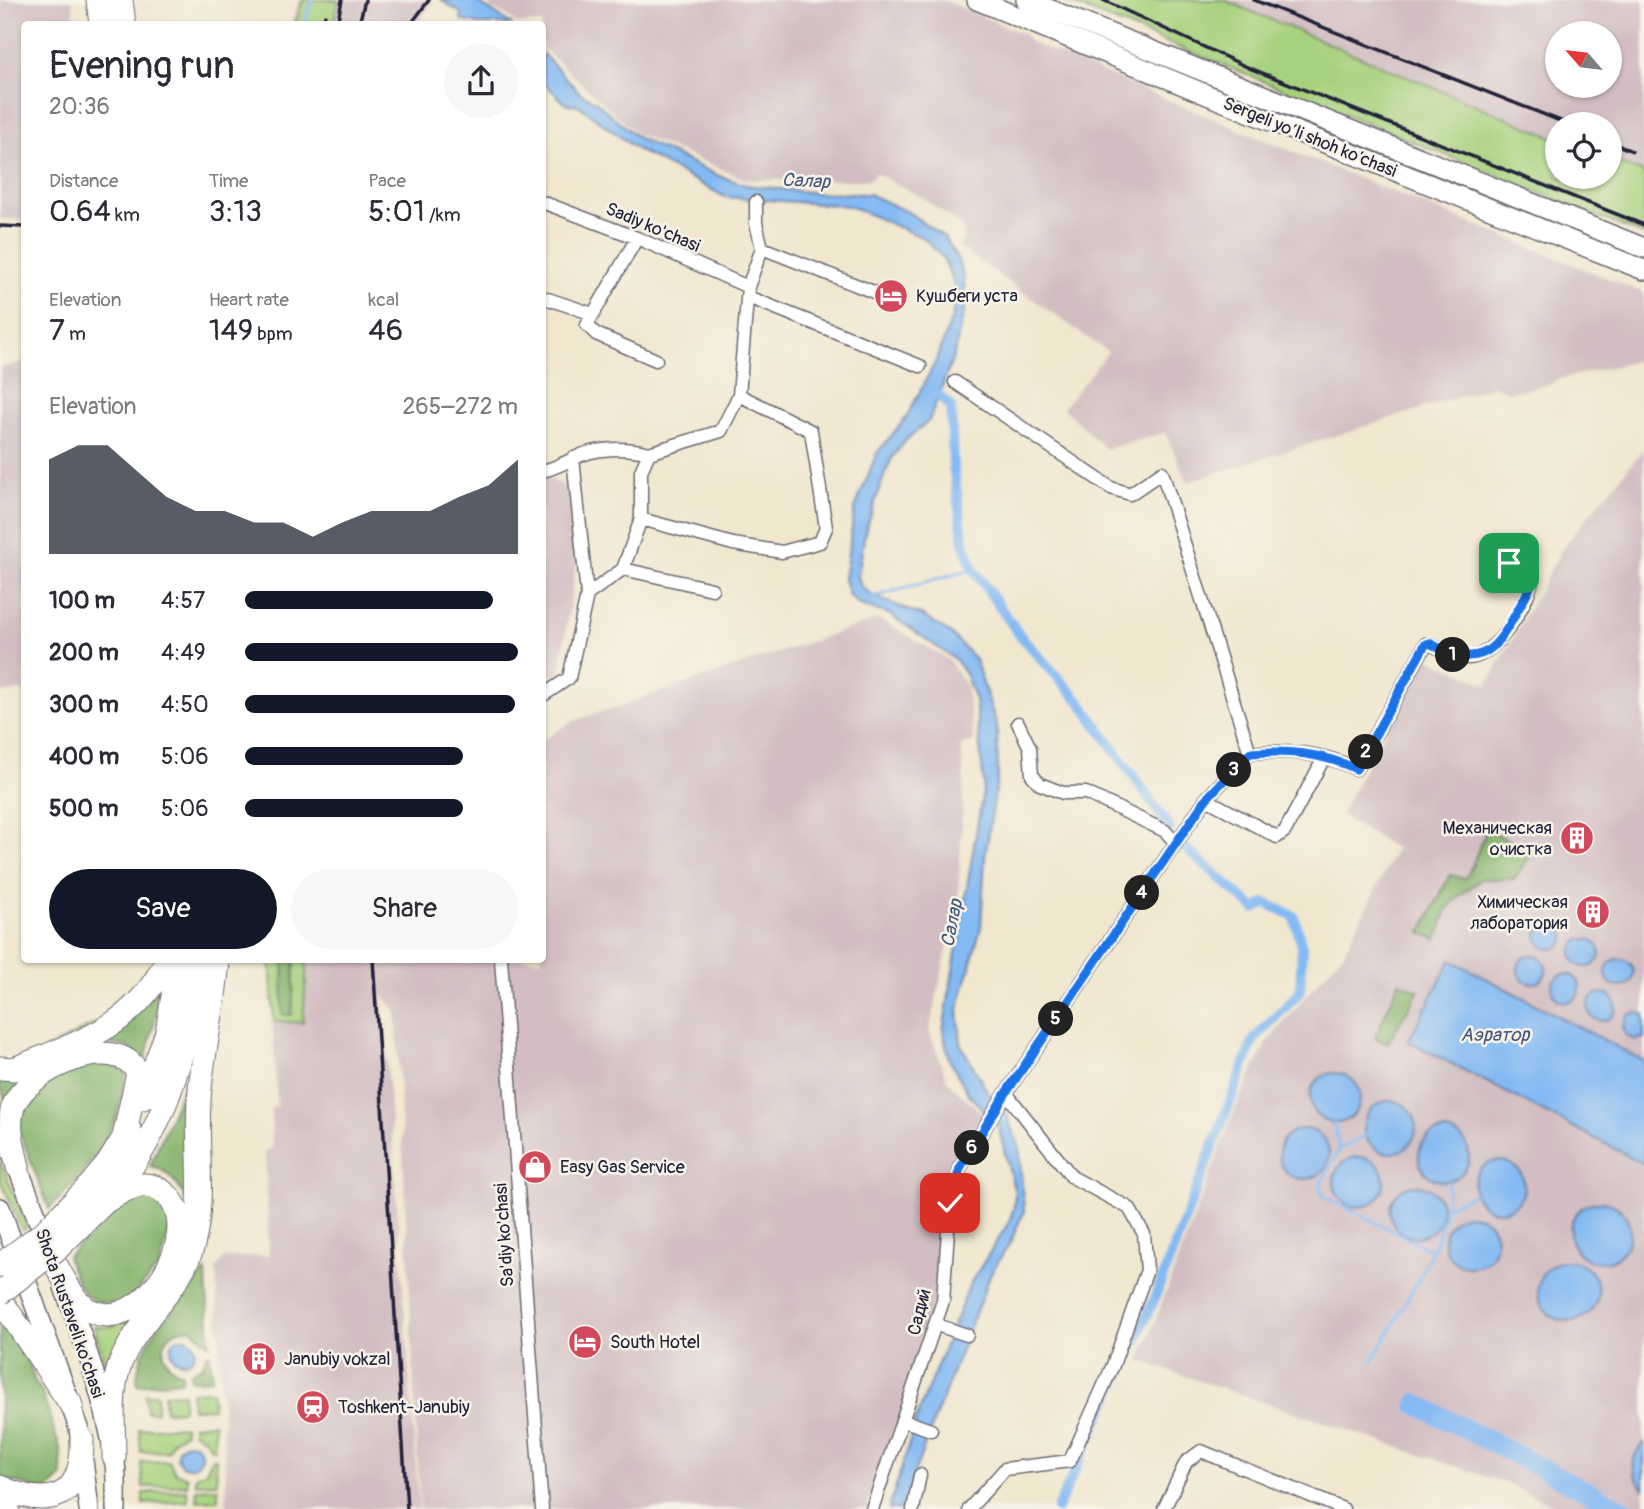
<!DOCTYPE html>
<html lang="en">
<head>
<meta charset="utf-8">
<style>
  body { margin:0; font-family:Pangolin,sans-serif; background:#f7f7f7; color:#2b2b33; height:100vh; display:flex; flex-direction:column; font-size:26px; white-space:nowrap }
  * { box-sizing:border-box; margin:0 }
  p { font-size:23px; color:#7c7c81 }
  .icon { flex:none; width:38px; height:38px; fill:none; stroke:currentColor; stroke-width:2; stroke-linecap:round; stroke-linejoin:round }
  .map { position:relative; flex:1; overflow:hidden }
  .panel { position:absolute; left:21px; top:21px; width:525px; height:942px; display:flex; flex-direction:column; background:#fff; border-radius:7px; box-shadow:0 2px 5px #0004 }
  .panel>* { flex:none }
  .needle { width:46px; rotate:298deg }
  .fabs { position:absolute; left:1545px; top:21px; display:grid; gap:14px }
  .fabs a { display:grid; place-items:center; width:77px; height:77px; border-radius:50%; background:#fff; box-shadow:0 2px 5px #0004; font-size:35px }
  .pin { position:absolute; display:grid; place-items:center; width:60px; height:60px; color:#fff; margin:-30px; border-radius:14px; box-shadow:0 4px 10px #0006 }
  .km { position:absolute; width:35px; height:35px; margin:-18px; border-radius:50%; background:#222; color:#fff; font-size:19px; line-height:35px; text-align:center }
  .round { display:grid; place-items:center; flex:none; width:74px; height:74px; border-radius:37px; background:#f7f7f7 }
  .summary { display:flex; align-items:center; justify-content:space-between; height:119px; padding:0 28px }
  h1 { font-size:38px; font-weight:600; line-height:52px }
  .metrics { display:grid; grid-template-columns:repeat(3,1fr); gap:10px; height:119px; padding:7px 28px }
  .metrics div { display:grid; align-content:center }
  .metrics b { font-size:30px; font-weight:600 }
  .metrics small { font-size:19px; font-weight:400 }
  .metrics p { font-size:19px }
  .chart { height:196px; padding:14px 28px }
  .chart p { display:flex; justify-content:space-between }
  .chart svg { width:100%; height:126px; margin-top:7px; fill:#111827; opacity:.7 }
  .button { display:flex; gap:14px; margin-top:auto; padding:14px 28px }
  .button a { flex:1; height:80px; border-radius:42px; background:#111827; color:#fff; font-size:28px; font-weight:600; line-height:80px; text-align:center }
  .button a+a { background:#f7f7f7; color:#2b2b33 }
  ul { padding:0 28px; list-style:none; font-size:23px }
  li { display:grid; grid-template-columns:112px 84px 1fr; align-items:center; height:52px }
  li i { height:18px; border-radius:9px; background:#111827 }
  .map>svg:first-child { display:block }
  .industrial { fill:#d2bec2; fill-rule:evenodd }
  .green { fill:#a7d17d; stroke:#647a5c; stroke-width:2 }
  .forest { fill:#85b36c; stroke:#546a54; stroke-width:2 }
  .water { fill:#84baf3; stroke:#536e97; stroke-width:2 }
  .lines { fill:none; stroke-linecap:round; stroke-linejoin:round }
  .stream { stroke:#84baf3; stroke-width:3.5 }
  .canal { stroke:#84baf3; stroke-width:10 }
  .street-casing { stroke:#6a676f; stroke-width:15 }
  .primary-casing { stroke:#6a676f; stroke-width:22 }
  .highway-casing { stroke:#6a676f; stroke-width:25 }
  .street { stroke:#fff; stroke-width:12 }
  .primary { stroke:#fff; stroke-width:19 }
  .highway { stroke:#fff; stroke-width:23 }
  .rail { stroke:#22223b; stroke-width:3.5 }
  .highway-bridge-casing { stroke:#6a676f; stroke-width:25; stroke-linecap:butt }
  .highway-bridge { stroke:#fff; stroke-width:23 }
  .route-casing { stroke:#fff; stroke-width:14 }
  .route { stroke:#1a73e8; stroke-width:9 }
  .labels { text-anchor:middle; stroke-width:5; stroke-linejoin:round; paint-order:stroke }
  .street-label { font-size:18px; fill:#22223b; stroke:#f7f3e8 }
  .poi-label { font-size:18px; fill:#22223b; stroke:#f7f3e8; text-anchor:start }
  .water-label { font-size:19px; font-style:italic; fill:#44577b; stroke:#f7f3e8 }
</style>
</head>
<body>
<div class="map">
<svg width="1644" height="1509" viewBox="0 0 1644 1509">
  <rect width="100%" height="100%" fill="#f7f3e8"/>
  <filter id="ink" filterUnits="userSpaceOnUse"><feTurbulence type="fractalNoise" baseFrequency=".0143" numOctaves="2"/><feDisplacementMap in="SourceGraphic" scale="14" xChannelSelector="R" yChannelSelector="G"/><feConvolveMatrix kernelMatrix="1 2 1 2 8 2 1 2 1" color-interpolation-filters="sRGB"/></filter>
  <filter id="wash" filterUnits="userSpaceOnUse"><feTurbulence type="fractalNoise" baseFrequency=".00686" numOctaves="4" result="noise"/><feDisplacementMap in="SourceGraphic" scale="28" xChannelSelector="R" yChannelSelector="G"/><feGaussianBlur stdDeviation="1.57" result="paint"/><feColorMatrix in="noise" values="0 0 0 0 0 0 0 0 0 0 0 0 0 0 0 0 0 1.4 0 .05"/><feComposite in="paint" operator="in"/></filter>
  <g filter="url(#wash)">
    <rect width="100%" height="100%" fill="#f1e7cf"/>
    <!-- industrial -->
    <path class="industrial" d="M 0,0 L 72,0 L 75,24 L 24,24 L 24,220 L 0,219 Z
      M 299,0 L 433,0 L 417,24 L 291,24 Z
      M 494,0 L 943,0 L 1024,34 L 1030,42 L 1239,130 L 1644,293 L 1644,359 L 1557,380 L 1549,385 L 1509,392 L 1493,386 L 1188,482 L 1165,433 L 1106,449 L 1063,408 L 1108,352 L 959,247 L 964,238 L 963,227 L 920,196 L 875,173 L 869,180 L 747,180 L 636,133 L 543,48 L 542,24 L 517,24 L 505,14 L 489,8 Z
      M 1224,0 L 1644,0 L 1644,173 L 1610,160 L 1610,124 L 1558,124 L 1557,139 ZM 1558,33 L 1610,33 L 1610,86 L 1558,86 Z
      M 24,361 L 24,690 L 0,693 L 0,368 Z
      M 1644,449 L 1644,1509 L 1561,1509 L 1505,1483 L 1140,1361 L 1235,1109 L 1267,1042 L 1344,952 L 1396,849 L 1340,815 L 1363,772 L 1427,657 L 1487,685 L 1565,544 Z
      M 545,476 L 570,489 L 578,550 L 559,675 L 543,673 L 542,477 Z
      M 879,619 L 949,660 L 967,688 L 974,742 L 961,745 L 964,780 L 958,901 L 929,1031 L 948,1082 L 986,1117 L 950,1183 L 937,1293 L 917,1352 L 922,1354 L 867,1509 L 420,1509 L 396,1011 L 382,995 L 419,1509 L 227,1509 L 216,1269 L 224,1258 L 269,1255 L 265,1151 L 272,1149 L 271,1107 L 277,1107 L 269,959 L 542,959 L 543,740 L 573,721 Z"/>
    <!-- green -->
    <path class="green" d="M 303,0 L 338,0 L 334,24 L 295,24 Z
      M 1062,0 L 1224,0 L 1557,139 L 1558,177 L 1610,177 L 1610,160 L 1644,173 L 1644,235 Z
      M 270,959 L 307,959 L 303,1023 L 274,1021 Z
      M 0,1160 L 27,1227 L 22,1230 L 0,1179 Z
      M 131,1319 L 137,1321 L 105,1363 L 94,1326 L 110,1327 Z
      M 212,1391 L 213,1408 L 192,1409 L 191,1392 Z
      M 183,1393 L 183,1410 L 165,1411 L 164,1394 Z
      M 157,1394 L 157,1412 L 147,1412 L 145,1395 Z
      M 214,1423 L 215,1449 L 212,1449 L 205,1438 L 193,1432 L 193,1425 Z
      M 184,1426 L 185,1433 L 174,1439 L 168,1451 L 141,1452 L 139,1429 Z
      M 213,1458 L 216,1458 L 217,1483 L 196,1484 L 195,1477 L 205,1472 Z
      M 169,1461 L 175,1472 L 187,1477 L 187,1485 L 143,1487 L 141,1462 Z
      M 218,1488 L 218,1500 L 197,1501 L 196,1489 Z
      M 187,1490 L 188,1501 L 143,1504 L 143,1493 Z"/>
    <!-- forest -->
    <path class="forest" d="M 1488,829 L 1526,850 L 1530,857 L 1514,879 L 1482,879 L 1459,896 L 1447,909 L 1437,939 L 1421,933 L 1450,875 L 1465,879 C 1476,863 1477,846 1488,829 Z
      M 284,959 L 295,959 L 292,1015 L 282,1014 Z
      M 1399,982 L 1419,991 L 1387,1044 L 1375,1038 Z
      M 163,987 L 145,1060 L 126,1046 L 101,1043 L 7,1103 L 0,1087 L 0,1074 Z
      M 93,1063 L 126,1068 C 123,1128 90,1168 49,1209 L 19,1130 C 18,1086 60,1076 93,1063 Z
      M 189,1073 L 187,1200 C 178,1185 168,1169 150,1166 Z
      M 136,1195 L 153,1195 L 172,1220 L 160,1265 L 127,1302 C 84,1307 81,1294 67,1257 L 113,1211 Z
      M 206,1271 L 210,1345 L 192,1329 C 161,1325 152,1364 182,1373 L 182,1381 L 137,1385 C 135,1342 180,1301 206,1271 Z
      M 0,1319 L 29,1363 L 36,1385 L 41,1390 L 60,1448 L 62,1477 L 46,1491 L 0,1478 Z
      M 207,1354 L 210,1354 L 212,1379 L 191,1380 L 190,1373 L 203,1365 Z"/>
    <!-- water -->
    <path class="water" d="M 441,0 L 474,0 L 511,24 L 479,24 L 461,20 L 461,13 Z
      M 542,53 L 580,93 L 595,101 L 638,138 L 719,176 L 746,185 L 816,193 L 869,194 L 908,212 L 945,238 L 957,258 L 964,279 L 965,307 L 954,355 L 929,421 L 907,439 L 893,456 L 884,476 L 865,532 L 858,576 L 861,586 L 873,596 L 923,616 L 951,634 L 975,659 L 997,726 L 998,774 L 985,857 L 981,927 L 958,1010 L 961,1045 L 990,1096 L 1007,1116 L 1019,1146 L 1024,1211 L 1011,1241 L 991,1273 L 973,1319 L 916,1468 L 905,1509 L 889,1509 L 919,1411 L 970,1284 L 1009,1222 L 1014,1207 L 1015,1193 L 998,1125 L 969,1095 L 949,1059 L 943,1031 L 984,785 L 975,700 L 966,676 L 956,660 L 889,614 L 860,605 L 849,596 L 844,579 L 855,508 L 877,453 L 906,418 L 935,363 L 952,318 L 956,296 L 952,277 L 943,258 L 924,238 L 850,206 L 725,197 L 636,149 L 578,105 L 566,104 L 543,82 Z
      M1537 935a14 14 0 1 1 28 0a14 14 0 1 1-28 0Z
      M1572 953a14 14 0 1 1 28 0a14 14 0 1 1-28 0Z
      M1518 969a14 14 0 1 1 28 0a14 14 0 1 1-28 0Z
      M1606 973a14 14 0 1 1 28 0a14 14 0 1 1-28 0Z
      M 1451,960 L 1644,1061 L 1644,1164 L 1408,1041 Z
      M1552 988a14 14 0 1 1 28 0a14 14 0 1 1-28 0Z
      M1588 1007a14 14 0 1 1 28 0a14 14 0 1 1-28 0Z
      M 1636,1012 L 1644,1014 L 1644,1038 L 1635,1040 L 1626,1035 L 1623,1027 L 1628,1015 Z
      M1310 1098a25 25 0 1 1 50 0a25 25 0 1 1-50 0Z
      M1364 1127a26 26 0 1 1 52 0a26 26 0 1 1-52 0Z
      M1279 1154a25 25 0 1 1 50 0a25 25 0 1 1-50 0Z
      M1419 1156a25 25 0 1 1 50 0a25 25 0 1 1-50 0Z
      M1334 1182a25 25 0 1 1 50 0a25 25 0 1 1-50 0Z
      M1474 1186a25 25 0 1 1 50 0a25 25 0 1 1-50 0Z
      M1390 1211a26 26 0 1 1 52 0a26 26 0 1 1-52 0Z
      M1570 1232a30 30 0 1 1 60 0a30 30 0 1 1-60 0Z
      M1444 1241a26 26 0 1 1 52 0a26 26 0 1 1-52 0Z
      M1538 1291a30 30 0 1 1 60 0a30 30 0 1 1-60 0Z
      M171 1350a12 12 0 1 1 24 0a12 12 0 1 1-24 0Z
      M177 1455a12 12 0 1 1 24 0a12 12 0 1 1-24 0Z
      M 1644,1443 L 1644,1489 C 1631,1475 1629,1456 1644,1443 Z"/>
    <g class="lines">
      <!-- stream -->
      <path class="stream" d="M 304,24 L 312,0
        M 873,597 L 973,569
        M 1334,1124 L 1339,1149 L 1320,1185 L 1323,1196 L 1431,1250
        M 1339,1149 L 1365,1136
        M 1448,1206 L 1474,1194
        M 1373,1361 C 1400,1309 1450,1240 1448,1182"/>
      <!-- canal -->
      <path class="canal" d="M 934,391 L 951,407 L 953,465 L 964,543 L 973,569 L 1018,633 L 1081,703 L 1170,828
        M 1057,1509 L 1154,1300 L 1254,1039 L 1300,992 L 1302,947 L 1294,916 L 1265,903 L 1255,909 L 1182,845
        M 1611,1509 L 1411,1407 L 1416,1398 L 1632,1509"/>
    </g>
  </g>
  <g filter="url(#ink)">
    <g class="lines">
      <!-- street casing -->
      <g class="street-casing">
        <path id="street" d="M 542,202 L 637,238 L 748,287
          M 637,238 L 587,325 L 596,334 L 656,360
          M 762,248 L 894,300
          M 542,297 L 593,314
          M 748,297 L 920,366
          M 955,382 L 1111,488 L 1130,494 L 1162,472 L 1250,753
          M 573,458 L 587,595
          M 542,471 C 556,468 561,464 573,459 C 594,447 626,447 649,453
          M 641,519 L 733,544 L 782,552 L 820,542 L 826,528 L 811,431 L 739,395
          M 623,569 L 712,589
          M 542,696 L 569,678 L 587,595 L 623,569 L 641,519 L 641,471 L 649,453 L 721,431 L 739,395 L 748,287 L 762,248 L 756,223 L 756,202
          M 1018,723 L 1030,748 L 1032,775 L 1040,784 L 1063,793 L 1086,793 L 1165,831 L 1176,843
          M 1206,799 L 1277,837 L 1285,831 L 1324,758
          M 501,959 L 542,1509
          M 937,1325 L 967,1335
          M 902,1420 L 931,1430
          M 872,1509 L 943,1301 L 950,1203 L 960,1168 L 1006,1093 L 1206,799 L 1250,753 C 1287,750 1322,752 1356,769 L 1426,644 C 1439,645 1452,657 1467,658 C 1495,659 1530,602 1532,578 L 1531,573 L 1509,563
          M 913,1509 L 920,1475
          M 969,1509 L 1005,1469 L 1070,1461 L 1113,1365 L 1147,1270 L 1144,1234 L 1129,1208 L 1072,1177 L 1006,1093
          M 1164,1509 L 1186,1462 L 1201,1451 L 1343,1509"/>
      </g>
      <!-- primary casing -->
      <g class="primary-casing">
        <path id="primary" d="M 977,0 L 1290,129 L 1644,270
          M 1026,0 L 1644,248
          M 12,1153 L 48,1245
          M 0,1208 L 79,1428 L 89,1509
          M 64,1287 C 84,1341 104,1397 114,1454 C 117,1472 116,1491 116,1509"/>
      </g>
      <!-- highway casing -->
      <g class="highway-casing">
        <path id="highway" d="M 98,0 L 101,24
          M 121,0 L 124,24
          M 0,1068 L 14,1069 C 79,1041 135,1029 167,959
          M 143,1098 L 167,1032 L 179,959
          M 18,1167 C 14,1149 7,1126 13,1107 C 25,1071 116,1029 138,1073 L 123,1141
          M 90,1185 L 109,1162 L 129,1129
          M 111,1194 C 168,1129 189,1043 198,959
          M 57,1267 C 66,1282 74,1301 89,1310 C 141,1338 206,1234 167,1195 C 146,1175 125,1189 105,1202
          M 0,1299 L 72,1406
          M 114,1457 C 114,1428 110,1395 119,1367 C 135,1321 180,1292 193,1245 C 205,1198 196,1149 199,1101 C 202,1053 215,1007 218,959
          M 0,1487 C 49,1509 83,1500 82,1440
          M 0,1505 L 8,1509"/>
      </g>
      <!-- street -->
      <use href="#street" class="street"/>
      <!-- primary -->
      <use href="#primary" class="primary"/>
      <!-- highway -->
      <use href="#highway" class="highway"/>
      <!-- rail -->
      <path class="rail" d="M 1103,0 L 1247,67 L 1644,225
        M 1254,0 L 1568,124
        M 321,24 L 325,15
        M 337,24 L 342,0
        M 359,24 L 365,0
        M 411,24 L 429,0
        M 1610,142 L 1632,151
        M 0,226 L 24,227
        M 373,959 L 407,1509"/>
      <!-- highway-bridge casing -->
      <g class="highway-bridge-casing">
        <path id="highway-bridge" d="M 0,1265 L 44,1232 L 90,1185
          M 0,1293 L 57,1249 L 105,1202"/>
      </g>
      <!-- highway-bridge -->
      <use href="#highway-bridge" class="highway-bridge"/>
    </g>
  </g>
  <g class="lines" filter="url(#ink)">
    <!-- route casing -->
    <g class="route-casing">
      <path id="route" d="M 950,1203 L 960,1168 L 1006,1093 L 1206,799 L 1250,753 C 1288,750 1322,753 1356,769 L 1425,645 L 1429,643 C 1476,667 1492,658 1516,613 C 1522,602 1531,590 1532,578 L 1531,573 L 1509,563"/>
    </g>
    <!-- route -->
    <use href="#route" class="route"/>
  </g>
  <!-- icons -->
  <defs>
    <g id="hotel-disc" transform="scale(1.75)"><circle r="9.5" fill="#d1495b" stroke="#f7f3e8"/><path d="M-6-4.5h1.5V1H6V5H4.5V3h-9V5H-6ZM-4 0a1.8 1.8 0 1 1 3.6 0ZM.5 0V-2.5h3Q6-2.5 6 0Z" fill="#fff"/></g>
    <g id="building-disc" transform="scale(1.75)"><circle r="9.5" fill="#d1495b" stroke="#f7f3e8"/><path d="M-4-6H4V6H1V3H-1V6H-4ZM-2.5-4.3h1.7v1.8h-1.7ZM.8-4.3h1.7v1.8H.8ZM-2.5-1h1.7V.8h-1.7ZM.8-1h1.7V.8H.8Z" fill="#fff"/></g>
    <g id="shop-disc" transform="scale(1.75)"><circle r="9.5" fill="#d1495b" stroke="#f7f3e8"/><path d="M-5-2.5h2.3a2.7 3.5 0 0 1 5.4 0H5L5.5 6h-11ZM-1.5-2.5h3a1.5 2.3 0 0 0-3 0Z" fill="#fff"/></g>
    <g id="station-disc" transform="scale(1.75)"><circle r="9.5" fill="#d1495b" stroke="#f7f3e8"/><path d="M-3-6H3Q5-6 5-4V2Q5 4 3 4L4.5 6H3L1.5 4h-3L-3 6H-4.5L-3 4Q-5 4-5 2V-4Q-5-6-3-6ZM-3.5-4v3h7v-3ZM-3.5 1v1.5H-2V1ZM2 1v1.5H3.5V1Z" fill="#fff"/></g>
  </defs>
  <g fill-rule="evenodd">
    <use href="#hotel-disc" x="891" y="296"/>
    <use href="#building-disc" x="1577" y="838"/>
    <use href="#building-disc" x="1593" y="912"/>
    <use href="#shop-disc" x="535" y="1167"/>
    <use href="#hotel-disc" x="585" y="1342"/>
    <use href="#building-disc" x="259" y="1359"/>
    <use href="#station-disc" x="313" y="1407"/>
  </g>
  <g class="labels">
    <!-- street labels -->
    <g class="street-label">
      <text transform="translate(1310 137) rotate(22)" y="6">Sergeli yo‘li shoh ko‘chasi</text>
      <text transform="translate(653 227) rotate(23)" y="6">Sadiy ko'chasi</text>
      <text transform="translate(504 1235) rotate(-94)" y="6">Sa'diy ko'chasi</text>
      <text transform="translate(919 1312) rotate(-76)" y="6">Садий</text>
      <text transform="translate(70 1313) rotate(71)" y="6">Shota Rustaveli ko'chasi</text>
    </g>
    <!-- poi labels -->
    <g class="poi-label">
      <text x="916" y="302">Кушбеги уста</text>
      <text x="1552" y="834" text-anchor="end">Механическая<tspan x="1552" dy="21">очистка</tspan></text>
      <text x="1568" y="908" text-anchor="end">Химическая<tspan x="1568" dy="21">лаборатория</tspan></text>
      <text x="560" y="1173">Easy Gas Service</text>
      <text x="610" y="1348">South Hotel</text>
      <text x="284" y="1365">Janubiy vokzal</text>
      <text x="338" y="1413">Toshkent-Janubiy</text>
    </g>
    <!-- water labels -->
    <g class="water-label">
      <text transform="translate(806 180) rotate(3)" y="7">Салар</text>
      <text transform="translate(951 923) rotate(-79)" y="7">Салар</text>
      <text x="1495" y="1041">Аэратор</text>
    </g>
  </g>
</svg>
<div class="fabs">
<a><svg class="needle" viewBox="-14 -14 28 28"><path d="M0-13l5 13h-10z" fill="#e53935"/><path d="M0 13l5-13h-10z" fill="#7c7c81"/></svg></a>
<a><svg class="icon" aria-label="locate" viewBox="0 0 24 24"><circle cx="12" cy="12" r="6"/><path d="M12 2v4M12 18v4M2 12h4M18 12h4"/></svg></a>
</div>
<div class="pin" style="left:1509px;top:563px;background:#1e9e55"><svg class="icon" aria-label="arrive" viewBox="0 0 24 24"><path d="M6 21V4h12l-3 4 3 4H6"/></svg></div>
<div class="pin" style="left:950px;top:1203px;background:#d93025"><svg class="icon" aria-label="check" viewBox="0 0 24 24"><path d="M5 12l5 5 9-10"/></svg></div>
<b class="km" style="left:1453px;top:655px">1</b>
<b class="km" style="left:1366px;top:752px">2</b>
<b class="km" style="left:1234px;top:770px">3</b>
<b class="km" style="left:1142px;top:893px">4</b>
<b class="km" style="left:1056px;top:1019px">5</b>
<b class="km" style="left:972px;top:1148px">6</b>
<section class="panel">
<div class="summary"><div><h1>Evening run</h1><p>20:36</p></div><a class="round"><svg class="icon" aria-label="share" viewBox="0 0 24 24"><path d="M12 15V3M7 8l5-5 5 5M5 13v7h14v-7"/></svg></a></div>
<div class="metrics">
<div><p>Distance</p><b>0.64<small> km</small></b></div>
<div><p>Time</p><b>3:13</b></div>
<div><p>Pace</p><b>5:01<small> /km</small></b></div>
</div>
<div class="metrics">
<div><p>Elevation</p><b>7<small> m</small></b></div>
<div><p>Heart rate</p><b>149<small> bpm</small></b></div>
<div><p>kcal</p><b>46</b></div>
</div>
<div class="chart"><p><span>Elevation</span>265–272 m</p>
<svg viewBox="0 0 160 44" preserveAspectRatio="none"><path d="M0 44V11L10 6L20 6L30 15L40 24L50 29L60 29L70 33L80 33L90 38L100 33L110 29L120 29L130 29L140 24L150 20L160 11V44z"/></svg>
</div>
<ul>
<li><b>100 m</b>4:57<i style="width:91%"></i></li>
<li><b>200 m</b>4:49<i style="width:100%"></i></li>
<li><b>300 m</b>4:50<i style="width:99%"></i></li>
<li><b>400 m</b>5:06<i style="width:80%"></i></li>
<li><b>500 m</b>5:06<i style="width:80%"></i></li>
</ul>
<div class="button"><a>Save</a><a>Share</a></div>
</section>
</div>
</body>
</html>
